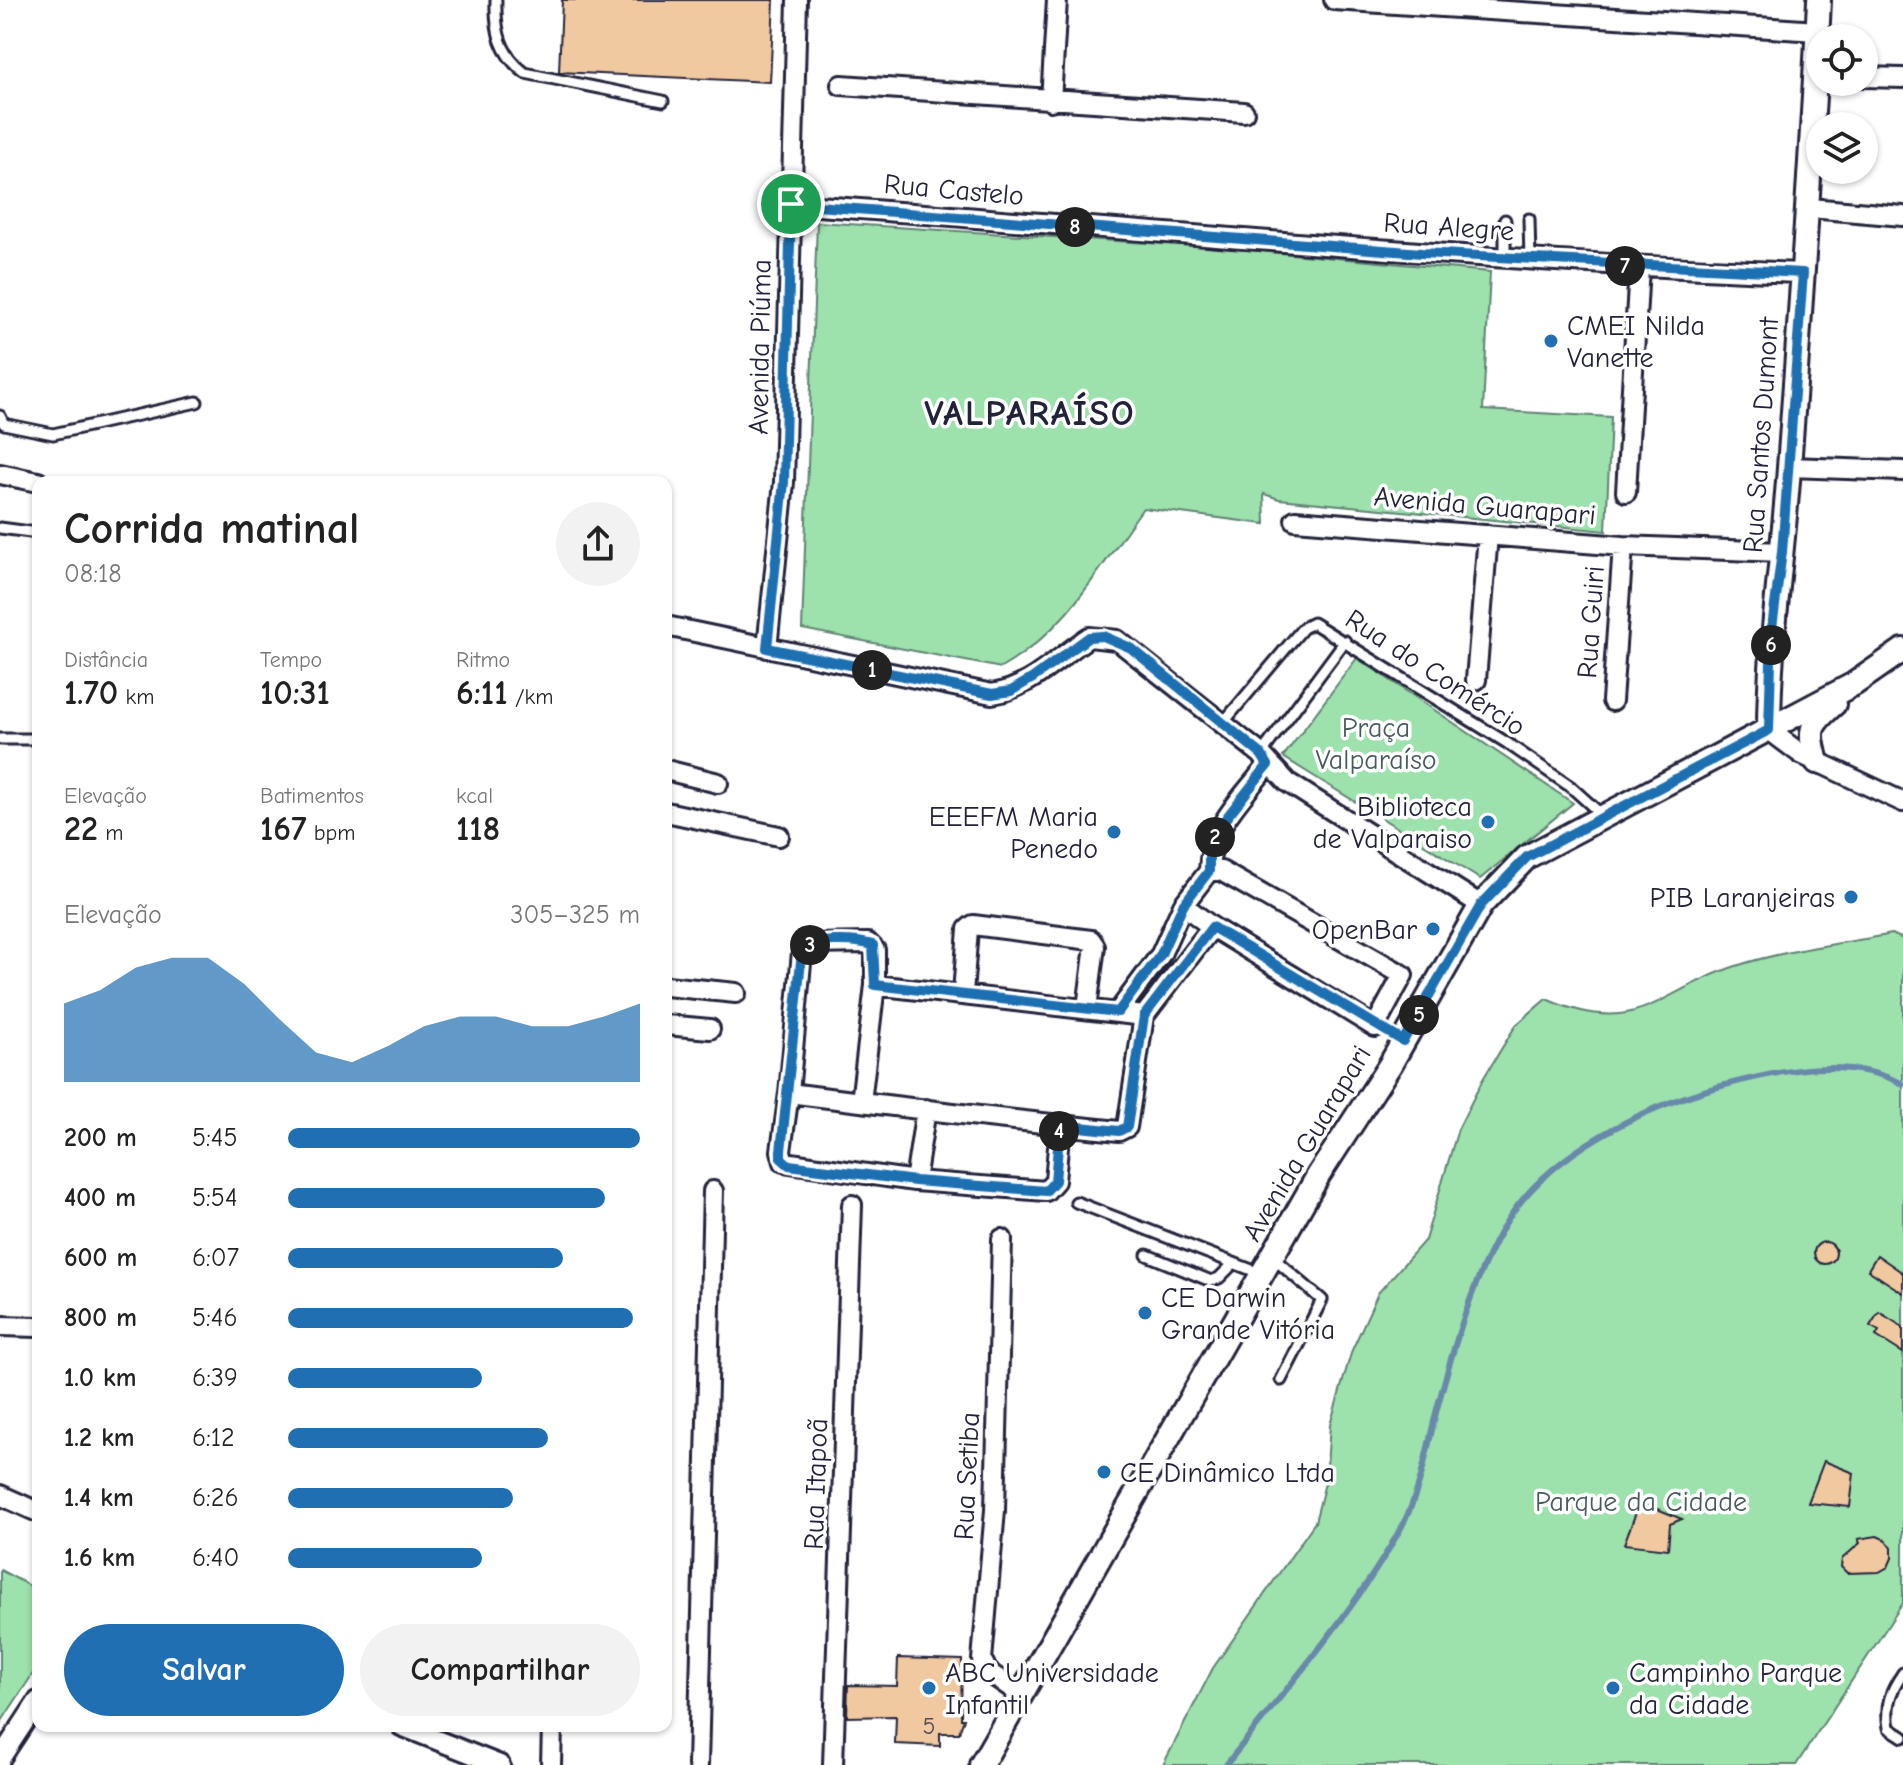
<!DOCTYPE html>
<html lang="pt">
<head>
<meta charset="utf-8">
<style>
  body { margin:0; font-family:"Comic Neue",sans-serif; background:#f2f2f2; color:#222; height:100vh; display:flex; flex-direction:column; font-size:30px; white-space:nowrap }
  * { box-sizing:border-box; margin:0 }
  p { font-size:26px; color:#767676 }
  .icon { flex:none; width:44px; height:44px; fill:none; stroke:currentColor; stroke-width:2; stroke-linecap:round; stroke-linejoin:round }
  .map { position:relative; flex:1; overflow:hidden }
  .drawer { position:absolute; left:32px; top:476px; width:640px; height:1256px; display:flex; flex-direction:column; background:#fff; border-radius:16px; box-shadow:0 2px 6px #0004 }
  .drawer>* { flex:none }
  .controls { position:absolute; left:1806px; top:24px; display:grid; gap:16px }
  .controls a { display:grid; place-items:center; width:72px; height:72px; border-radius:50%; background:#fff; box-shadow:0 2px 6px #0004; font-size:40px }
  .pin { position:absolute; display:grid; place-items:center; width:68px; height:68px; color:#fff; margin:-34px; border:4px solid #fff; border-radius:50%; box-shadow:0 2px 8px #0007 }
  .km { position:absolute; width:40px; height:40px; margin:-20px; border-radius:50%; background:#222; color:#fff; font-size:22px; line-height:40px; text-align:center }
  .round { display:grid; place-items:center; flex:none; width:84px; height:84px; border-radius:42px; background:#f2f2f2 }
  .headline { display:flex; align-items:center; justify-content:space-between; height:136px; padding:0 32px }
  h1 { font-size:44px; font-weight:600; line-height:60px }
  .metrics { display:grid; grid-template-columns:repeat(3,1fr); gap:12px; height:136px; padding:8px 32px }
  .metrics div { display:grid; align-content:center }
  .metrics b { font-size:34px; font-weight:600 }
  .metrics small { font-size:22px; font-weight:400 }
  .metrics p { font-size:22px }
  .chart { height:224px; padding:16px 32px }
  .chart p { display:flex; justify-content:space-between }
  .chart svg { width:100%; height:144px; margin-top:8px; fill:#1f6fb2; opacity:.7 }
  .action { display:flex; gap:16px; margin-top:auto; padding:16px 32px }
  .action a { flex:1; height:92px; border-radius:48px; background:#1f6fb2; color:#fff; font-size:32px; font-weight:600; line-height:92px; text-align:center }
  .action a+a { background:#f2f2f2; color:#222 }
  ul { padding:0 32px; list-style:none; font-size:26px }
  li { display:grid; grid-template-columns:128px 96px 1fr; align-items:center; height:60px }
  li i { height:20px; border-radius:10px; background:#1f6fb2 }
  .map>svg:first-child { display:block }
  .green { fill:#9de1ac; stroke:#608274; stroke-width:2 }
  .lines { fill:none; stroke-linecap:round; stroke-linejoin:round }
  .stream { stroke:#6989ab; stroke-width:6 }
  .building { fill:#f1c9a1; stroke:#22223b; stroke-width:2 }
  .service-casing { stroke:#22223b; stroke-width:15 }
  .minor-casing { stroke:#22223b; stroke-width:24 }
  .tertiary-casing { stroke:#22223b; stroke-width:28 }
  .service { stroke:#fff; stroke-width:9 }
  .minor { stroke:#fff; stroke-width:18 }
  .tertiary { stroke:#fff; stroke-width:22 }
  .route-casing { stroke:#fff; stroke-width:16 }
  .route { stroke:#1f6fb2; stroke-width:10 }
  .poi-dot { fill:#1f6fb2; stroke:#fff; stroke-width:3 }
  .labels { text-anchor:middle; stroke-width:7; stroke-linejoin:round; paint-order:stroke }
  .number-label { font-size:24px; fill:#564c54 }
  .street-label { font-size:28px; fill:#22223b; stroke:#fff }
  .poi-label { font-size:28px; fill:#22223b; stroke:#fff; text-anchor:start }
  .park-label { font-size:28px; fill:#475b5d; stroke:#fff }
  .district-label { font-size:36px; font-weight:bold; letter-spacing:2px; fill:#22223b; stroke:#fff }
</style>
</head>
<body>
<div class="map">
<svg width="1903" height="1765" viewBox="0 0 1903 1765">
  <rect width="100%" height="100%" fill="#fff"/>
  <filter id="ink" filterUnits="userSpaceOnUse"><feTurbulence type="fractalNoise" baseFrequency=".0125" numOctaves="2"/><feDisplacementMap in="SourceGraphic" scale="16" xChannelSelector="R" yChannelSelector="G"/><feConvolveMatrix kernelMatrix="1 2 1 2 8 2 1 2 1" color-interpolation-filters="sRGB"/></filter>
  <g filter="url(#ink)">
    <!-- green -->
    <path class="green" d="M 817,222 L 1225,248 L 1490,272 L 1483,410 L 1611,417 L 1606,531 L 1279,499 L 1264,494 L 1265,524 L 1143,508 C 1100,567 1067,630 1001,668 L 802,629 Z
      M 1357,658 L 1573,803 L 1480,879 L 1283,757 Z
      M 1892,934 L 1903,939 L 1903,1603 L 1796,1765 L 1163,1765 L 1213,1668 L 1315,1522 L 1326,1479 L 1330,1425 L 1352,1350 L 1378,1293 L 1425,1240 L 1458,1129 L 1483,1079 L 1516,1025 L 1546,999 C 1639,1039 1656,992 1736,966 C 1785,950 1841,944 1892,934 Z
      M 0,1570 L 38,1590 L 38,1666 L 0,1724 Z"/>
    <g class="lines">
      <!-- stream -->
      <path class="stream" d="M 1226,1765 C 1286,1688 1355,1612 1402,1526 C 1422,1489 1427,1446 1438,1405 C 1454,1346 1472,1282 1502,1229 C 1545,1153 1645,1106 1725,1085 C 1781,1070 1849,1056 1903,1084"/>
    </g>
    <!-- building -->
    <path class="building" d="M 562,0 L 774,0 L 770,82 L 559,72 Z
      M1814 1253a11 11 0 1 1 22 0a11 11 0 1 1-22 0Z
      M 1877,1255 L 1903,1273 L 1903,1293 L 1868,1270 Z
      M 1879,1312 L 1903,1327 L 1903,1353 L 1876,1336 L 1879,1331 L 1870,1326 Z
      M 1824,1461 L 1854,1473 L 1850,1507 L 1808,1503 Z
      M 1640,1502 L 1682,1519 L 1670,1524 L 1668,1549 L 1624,1544 Z
      M 1877,1536 L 1886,1540 L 1892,1548 L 1892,1558 L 1888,1567 L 1879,1572 L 1847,1573 L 1841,1567 L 1842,1559 L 1860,1543 L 1858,1539 Z
      M 898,1658 L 962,1660 L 961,1719 L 964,1719 L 959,1733 L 940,1733 L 940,1746 L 895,1744 L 896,1716 L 847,1717 L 848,1685 L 897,1686 Z"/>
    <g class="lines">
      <!-- service casing -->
      <g class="service-casing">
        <path id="service" d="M 496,0 C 495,31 500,54 525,73 L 663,101
          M 1529,219 L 1530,260
          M 1505,258 L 1505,220
          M 0,416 L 4,424 L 53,434 L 197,402
          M 0,528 L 38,533
          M 1223,723 L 1303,628 L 1313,623 L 1507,743 L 1571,787 L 1602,815
          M 0,739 L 38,739
          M 1261,754 L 1345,641
          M 1076,1202 L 1262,1274
          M 1147,1255 L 1211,1281 L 1219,1278 L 1234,1263
          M 1272,1257 L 1322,1300 L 1281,1380
          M 1903,1673 C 1890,1692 1885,1705 1889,1728 L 1903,1737"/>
      </g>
      <!-- minor casing -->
      <g class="minor-casing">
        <path id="minor" d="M 1334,0 L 1818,31
          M 1864,77 L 1903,78
          M 841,85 L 1244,112
          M 1051,101 L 1057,0
          M 791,204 C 1128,228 1465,261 1803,273
          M 1810,208 L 1903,216
          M 1789,467 L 1903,471
          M 0,474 L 38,482
          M 1626,492 L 1639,267
          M 1295,520 L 1623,546 L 1782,552
          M 666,626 L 992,694 C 1031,688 1057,658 1089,637 L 1117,640 L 1261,754 L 1287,782 L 1481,905
          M 767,648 L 784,482 L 797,0
          M 1476,680 L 1488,535
          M 1612,701 L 1623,546
          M 1769,730 L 1801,754 L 1903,802
          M 666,770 L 718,783
          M 666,812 L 779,836
          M 1209,871 C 1210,827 1242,798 1268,765
          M 875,985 L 1144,1016 L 1212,927
          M 666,986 L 736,993
          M 963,993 L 968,929 L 973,925 L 1091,940 L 1095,946 L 1087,1008
          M 1118,1012 L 1161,954 L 1183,905 L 1209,871 L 1221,871 L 1403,975 L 1375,1027 L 1212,927 L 1183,905
          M 666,1025 L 710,1029
          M 789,1093 L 781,1151 L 784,1162 L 915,1181 L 1046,1191 L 1055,1181 L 1060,1125
          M 861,1102 L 875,985 L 875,950 L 868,943 L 811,944 L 802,952 L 789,1093 C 899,1107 1009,1120 1119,1131 L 1127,1127 L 1144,1016
          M 915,1181 L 926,1109
          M 1002,1239 L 995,1510 L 982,1660 L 988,1672 L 1022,1695
          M 0,1326 L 38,1327
          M 0,1495 L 38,1512
          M 401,1726 L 500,1765
          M 0,1759 L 38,1701
          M 551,1765 L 552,1726
          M 698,1765 L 713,1191
          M 833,1765 L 852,1205"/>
      </g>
      <!-- tertiary casing -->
      <g class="tertiary-casing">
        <path id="tertiary" d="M 1769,730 C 1769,642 1783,556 1789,468 C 1800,312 1812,156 1819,0
          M 1817,762 C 1808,729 1809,726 1834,704
          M 981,1765 L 1318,1176 L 1390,1065 L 1481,905 L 1527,857 L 1854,684 L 1903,650"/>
      </g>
      <!-- service -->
      <use href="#service" class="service"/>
      <!-- minor -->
      <use href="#minor" class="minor"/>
      <!-- tertiary -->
      <use href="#tertiary" class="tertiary"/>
    </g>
  </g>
  <g class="lines" filter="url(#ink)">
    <!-- route casing -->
    <g class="route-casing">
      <path id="route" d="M 791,204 L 1422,253 L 1803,273 L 1782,552 L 1772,628 L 1769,730 L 1527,857 L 1481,905 L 1403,1041 L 1212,927 L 1144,1016 L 1127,1127 L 1119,1131 L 1060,1125 L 1055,1181 L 1046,1191 L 915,1181 L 789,1165 L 781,1158 L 781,1151 L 802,952 C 812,937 856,940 873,945 L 875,985 L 1118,1012 L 1161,954 L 1183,905 L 1209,871 L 1209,854 L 1219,827 L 1268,765 L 1261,754 L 1131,648 L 1103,636 L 1089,637 L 1033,678 L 1011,691 L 992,694 L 767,648 L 784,482 Z"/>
    </g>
    <!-- route -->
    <use href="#route" class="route"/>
  </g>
  <!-- markers -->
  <g class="poi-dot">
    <circle cx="1551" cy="341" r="8"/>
    <circle cx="1488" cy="822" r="8"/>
    <circle cx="1114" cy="832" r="8"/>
    <circle cx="1851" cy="897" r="8"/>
    <circle cx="1433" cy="929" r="8"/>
    <circle cx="1145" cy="1313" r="8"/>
    <circle cx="1104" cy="1472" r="8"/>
    <circle cx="929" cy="1688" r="8"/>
    <circle cx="1613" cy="1688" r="8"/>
  </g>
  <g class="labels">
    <!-- number labels -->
    <g class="number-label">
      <text x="929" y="1734">5</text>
    </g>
    <!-- street labels -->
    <g class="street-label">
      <text transform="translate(954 189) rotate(5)" y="10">Rua Castelo</text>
      <text transform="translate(1449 226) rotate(4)" y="10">Rua Alegre</text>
      <text transform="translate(759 347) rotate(-89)" y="10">Avenida Piúma</text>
      <text transform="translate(1760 435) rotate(-86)" y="10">Rua Santos Dumont</text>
      <text transform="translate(1485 505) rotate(5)" y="10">Avenida Guarapari</text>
      <text transform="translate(1590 622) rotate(-86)" y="10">Rua Guiri</text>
      <text transform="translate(1436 672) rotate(33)" y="10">Rua do Comércio</text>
      <text transform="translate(1306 1143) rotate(-59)" y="10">Avenida Guarapari</text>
      <text transform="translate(966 1476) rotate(-87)" y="10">Rua Setiba</text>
      <text transform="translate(815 1484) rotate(-88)" y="10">Rua Itapoã</text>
    </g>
    <!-- poi labels -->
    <g class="poi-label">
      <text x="1567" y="335">CMEI Nilda<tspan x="1567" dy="32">Vanette</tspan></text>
      <text x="1472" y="816" text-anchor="end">Biblioteca<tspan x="1472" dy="32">de Valparaiso</tspan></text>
      <text x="1098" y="826" text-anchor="end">EEEFM Maria<tspan x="1098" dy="32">Penedo</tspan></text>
      <text x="1835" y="907" text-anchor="end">PIB Laranjeiras</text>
      <text x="1417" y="939" text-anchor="end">OpenBar</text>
      <text x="1161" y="1307">CE Darwin<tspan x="1161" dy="32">Grande Vitória</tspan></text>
      <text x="1120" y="1482">CE Dinâmico Ltda</text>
      <text x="945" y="1682">ABC Universidade<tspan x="945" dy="32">Infantil</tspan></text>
      <text x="1629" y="1682">Campinho Parque<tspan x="1629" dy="32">da Cidade</tspan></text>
    </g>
    <!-- park labels -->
    <g class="park-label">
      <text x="1376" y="737">Praça<tspan x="1376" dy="32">Valparaíso</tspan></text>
      <text x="1641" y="1511">Parque da Cidade</text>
    </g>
    <!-- district labels -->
    <g class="district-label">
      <text x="1030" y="425">VALPARAÍSO</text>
    </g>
  </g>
</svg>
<div class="controls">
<a><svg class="icon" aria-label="locate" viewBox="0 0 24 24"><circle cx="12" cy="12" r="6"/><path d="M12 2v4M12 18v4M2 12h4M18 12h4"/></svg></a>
<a><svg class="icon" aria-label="layers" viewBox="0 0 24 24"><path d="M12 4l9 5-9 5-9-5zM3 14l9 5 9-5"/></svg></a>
</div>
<div class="pin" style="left:791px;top:204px;background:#1e9e55"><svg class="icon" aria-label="arrive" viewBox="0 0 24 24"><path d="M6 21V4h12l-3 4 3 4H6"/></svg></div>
<b class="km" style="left:872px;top:670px">1</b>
<b class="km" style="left:1215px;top:837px">2</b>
<b class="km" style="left:810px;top:945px">3</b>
<b class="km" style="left:1059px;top:1131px">4</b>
<b class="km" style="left:1419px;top:1015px">5</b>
<b class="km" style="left:1771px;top:645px">6</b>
<b class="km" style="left:1625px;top:266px">7</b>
<b class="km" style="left:1075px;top:227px">8</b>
<section class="drawer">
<div class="headline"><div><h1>Corrida matinal</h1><p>08:18</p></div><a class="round"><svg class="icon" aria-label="share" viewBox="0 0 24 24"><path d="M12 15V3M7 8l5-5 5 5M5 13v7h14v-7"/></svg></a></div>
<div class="metrics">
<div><p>Distância</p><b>1.70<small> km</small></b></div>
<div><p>Tempo</p><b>10:31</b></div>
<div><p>Ritmo</p><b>6:11<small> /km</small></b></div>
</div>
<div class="metrics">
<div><p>Elevação</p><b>22<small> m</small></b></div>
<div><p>Batimentos</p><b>167<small> bpm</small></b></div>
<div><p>kcal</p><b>118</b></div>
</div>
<div class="chart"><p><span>Elevação</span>305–325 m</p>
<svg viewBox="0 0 160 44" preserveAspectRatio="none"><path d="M0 44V20L10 16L20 9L30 6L40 6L50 14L60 25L70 35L80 38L90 33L100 27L110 24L120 24L130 27L140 27L150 24L160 20V44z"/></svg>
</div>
<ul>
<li><b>200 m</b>5:45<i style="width:100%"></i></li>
<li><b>400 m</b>5:54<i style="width:90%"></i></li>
<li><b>600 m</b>6:07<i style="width:78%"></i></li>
<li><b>800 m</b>5:46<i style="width:98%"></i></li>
<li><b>1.0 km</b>6:39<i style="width:55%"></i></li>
<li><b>1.2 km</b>6:12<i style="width:74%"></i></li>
<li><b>1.4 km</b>6:26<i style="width:64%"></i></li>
<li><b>1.6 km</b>6:40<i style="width:55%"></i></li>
</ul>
<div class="action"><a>Salvar</a><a>Compartilhar</a></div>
</section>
</div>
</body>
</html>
